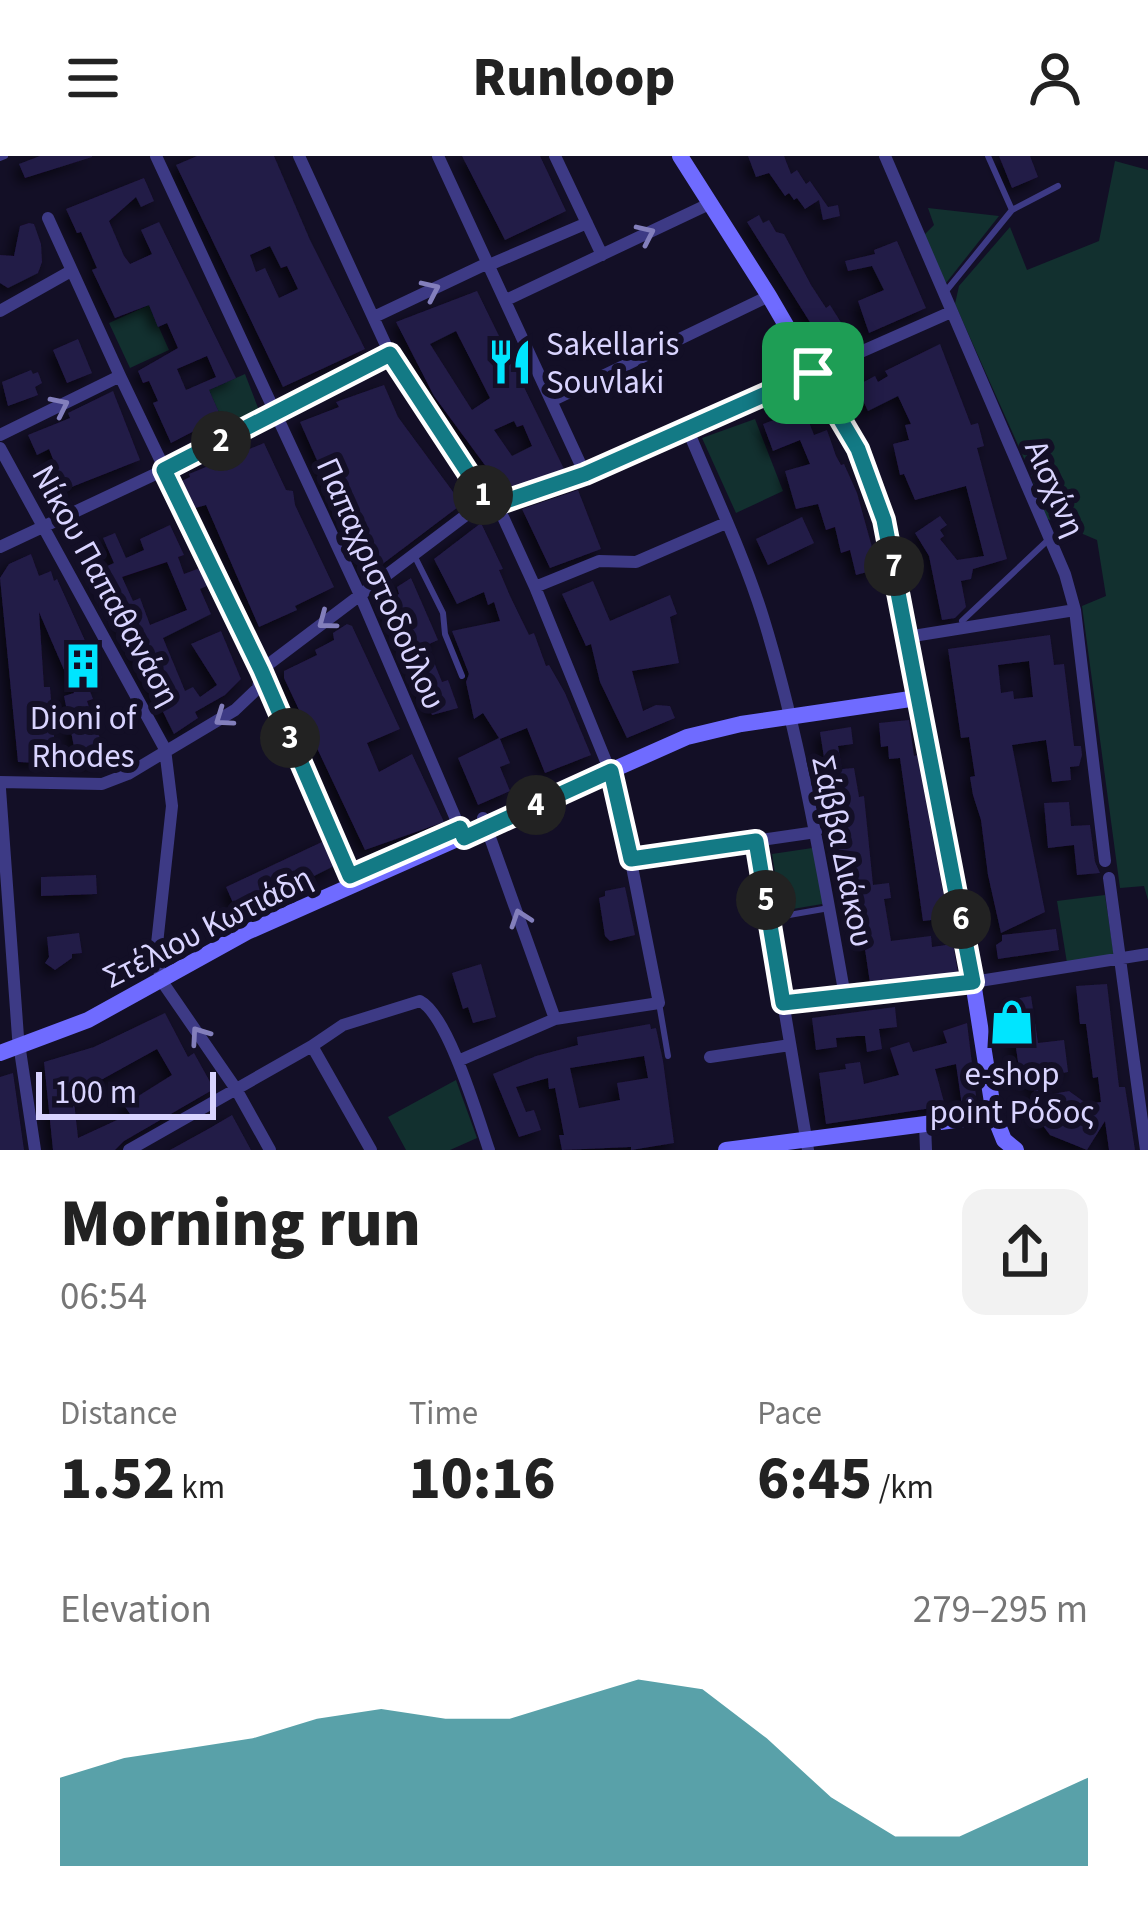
<!DOCTYPE html>
<html lang="en">
<head>
<meta charset="utf-8">
<style>
  body { margin:0; font-family:"Source Sans 3",sans-serif; background:#f2f2f2; color:#222; height:100vh; display:flex; flex-direction:column; font-size:45px; white-space:nowrap }
  * { box-sizing:border-box; margin:0 }
  p { font-size:39px; color:#767676 }
  .icon { flex:none; width:66px; height:66px; fill:none; stroke:currentColor; stroke-width:2; stroke-linecap:round; stroke-linejoin:round }
  .map { position:relative; height:994px; overflow:hidden }
  .drawer { display:flex; flex-direction:column; background:#fff; flex:1 }
  .drawer>* { flex:none }
  .scale { position:absolute; left:36px; bottom:30px; width:180px; box-sizing:border-box; padding-left:12px; border:6px solid #d9d4ff; border-top:0; font-size:33px; line-height:42px; white-space:nowrap; color:#d9d4ff; -webkit-text-stroke:9px #130f26; paint-order:stroke }
  .pin { position:absolute; display:grid; place-items:center; width:102px; height:102px; color:#fff; margin:-51px; border-radius:24px; box-shadow:0 6px 18px #0006 }
  .km { position:absolute; width:60px; height:60px; margin:-30px; border-radius:50%; background:#222; color:#fff; font-size:33px; line-height:60px; text-align:center }
  .round { display:grid; place-items:center; flex:none; width:126px; height:126px; border-radius:24px; background:#f2f2f2 }
  .headline { display:flex; align-items:center; justify-content:space-between; height:204px; padding:0 60px }
  h1 { font-size:66px; font-weight:800; line-height:90px }
  .stats { display:grid; grid-template-columns:repeat(3,1fr); gap:18px; height:204px; padding:12px 60px }
  .stats div { display:grid; align-content:center }
  .stats b { font-size:60px; font-weight:800 }
  .stats small { font-size:33px; font-weight:400 }
  .stats p { font-size:33px }
  .chart { height:336px; padding:24px 60px }
  .chart p { display:flex; justify-content:space-between }
  .chart svg { width:100%; height:216px; margin-top:12px; fill:#137a85; opacity:.7 }
  header { display:flex; justify-content:space-between; align-items:center; height:156px; padding:0 60px; background:#fff; font-size:54px; font-weight:800 }
  .map>svg:first-child { display:block }
  .green { fill:#12302f }
  .building { fill:#241b47; fill-rule:evenodd; filter:url(#shadow) }
  .lines { fill:none; stroke-linecap:round; stroke-linejoin:round }
  .lane { stroke:#3d3a85; stroke-width:6 }
  .street { stroke:#3d3a85; stroke-width:12 }
  .secondary { stroke:#6f6bff; stroke-width:16 }
  .oneway { stroke:#837fbc }
  .route-casing { stroke:#fff; stroke-width:24 }
  .route { stroke:#137a85; stroke-width:15 }
  .labels { text-anchor:middle; stroke-width:12; stroke-linejoin:round; paint-order:stroke }
  .poi-label { font-size:33px; fill:#d9d4ff; stroke:#130f26 }
  .street-label { font-size:33px; fill:#d9d4ff; stroke:#130f26 }
</style>
</head>
<body>
<header><svg class="icon" aria-label="menu" viewBox="0 0 24 24"><path d="M4 6h16M4 12h16M4 18h16"/></svg>Runloop<svg class="icon" aria-label="person" viewBox="0 0 24 24"><circle cx="12" cy="8" r="4"/><path d="M4 21q1-7 8-7t8 7"/></svg></header>
<div class="map">
<svg width="1148" height="994" viewBox="0 0 1148 994">
  <defs>
    <filter id="shadow"><feDropShadow dx="-5.5" dy="5.5" stdDeviation="6" flood-color="#0009"/></filter>
  </defs>
  <rect width="100%" height="100%" fill="#130f26"/>
  <!-- green -->
  <path class="green" d="M 1115,5 L 1148,14 L 1148,744 L 1144,730 L 1120,732 L 1082,450 L 1106,440 L 1097,384 L 1043,361 L 1031,318 L 955,148 L 959,130 L 1010,71 L 1027,114 L 1099,85 Z
    M 928,52 L 999,60 L 946,127 L 923,80 L 934,69 Z
    M 149,149 L 169,194 L 130,212 L 109,167 Z
    M 245,218 L 260,257 L 226,273 L 209,234 Z
    M 755,263 L 783,335 L 736,357 L 702,282 Z
    M 819,691 L 828,747 L 781,755 L 772,698 Z
    M 1105,739 L 1114,800 L 1067,807 L 1057,745 Z
    M 456,924 L 477,982 L 450,994 L 406,994 L 388,961 Z"/>
  <!-- building -->
  <path class="building" d="M 40,0 L 92,0 L 92,1 L 25,22 L 19,8 Z
    M 197,0 L 274,0 L 310,84 L 365,193 L 283,231 L 176,9 ZM 270,90 L 281,112 L 287,110 L 298,133 L 279,142 L 265,112 L 256,116 L 250,99 Z
    M 462,0 L 540,0 L 566,55 L 505,84 Z
    M 748,0 L 784,0 L 791,18 L 797,14 L 806,28 L 810,25 L 828,51 L 838,49 L 840,60 L 823,64 L 819,44 L 805,53 L 797,42 L 794,44 L 789,37 L 785,40 L 769,17 L 756,21 Z
    M 999,0 L 1030,0 L 1038,21 L 1012,32 Z
    M 144,22 L 154,45 L 141,51 L 136,41 L 109,65 L 124,100 L 130,108 L 152,98 L 141,74 L 159,66 L 236,222 L 209,234 L 221,261 L 171,287 L 153,247 L 158,245 L 149,225 L 143,227 L 138,215 L 178,192 L 167,167 L 158,171 L 149,149 L 115,162 L 92,114 L 97,112 L 81,76 L 77,77 L 66,53 ZM 207,200 L 216,221 L 186,234 L 177,213 Z
    M 759,59 L 763,67 L 769,64 L 776,76 L 784,78 L 811,129 L 826,152 L 830,149 L 852,184 L 830,198 L 747,66 Z
    M 29,67 L 34,68 L 41,88 L 42,106 L 38,117 L 8,132 L 0,127 L 0,99 L 14,100 L 20,70 Z
    M 897,85 L 926,152 L 869,177 L 858,145 L 884,134 L 872,110 L 848,115 L 845,105 L 875,98 L 874,94 Z
    M 477,135 L 564,313 L 504,335 L 434,240 L 396,166 ZM 456,175 L 490,242 L 472,254 L 430,188 ZM 514,265 L 517,271 L 523,269 L 532,290 L 512,300 L 494,274 Z
    M 78,183 L 92,217 L 67,227 L 53,194 Z
    M 940,188 L 971,269 L 978,267 L 984,290 L 977,292 L 1007,403 L 973,413 L 971,423 L 961,425 L 966,451 L 955,462 L 942,464 L 929,400 L 915,377 L 940,360 L 947,369 L 940,374 L 944,380 L 940,383 L 957,404 L 984,400 L 966,330 L 915,344 L 904,318 L 900,319 L 893,288 L 909,284 L 905,269 L 911,268 L 898,240 L 868,255 L 856,230 L 875,220 L 878,226 L 888,220 L 885,215 Z
    M 31,214 L 33,218 L 38,216 L 42,227 L 35,231 L 38,239 L 8,250 L 2,226 Z
    M 384,229 L 398,261 L 462,348 L 368,419 L 300,266 L 339,251 L 336,246 Z
    M 113,235 L 140,304 L 59,336 L 51,316 L 57,313 L 49,293 L 37,299 L 28,279 L 70,262 L 68,257 Z
    M 804,253 L 814,279 L 827,274 L 836,300 L 841,309 L 844,308 L 857,337 L 878,413 L 856,419 L 850,394 L 841,397 L 835,371 L 826,374 L 818,348 L 796,353 L 785,315 L 810,308 L 800,284 L 773,295 L 763,268 Z
    M 264,287 L 286,334 L 293,335 L 295,349 L 334,431 L 295,450 L 297,454 L 259,471 L 206,349 L 195,352 L 182,325 L 190,321 L 189,318 Z
    M 578,334 L 601,393 L 550,412 L 522,353 Z
    M 802,361 L 814,387 L 768,409 L 756,383 Z
    M 481,367 L 503,413 L 499,414 L 510,440 L 529,479 L 534,477 L 546,510 L 549,509 L 565,537 L 591,599 L 545,617 L 527,572 L 500,583 L 510,607 L 500,611 L 510,635 L 478,649 L 458,602 L 499,582 L 483,557 L 474,563 L 466,526 L 469,518 L 452,475 L 500,465 L 494,446 L 488,449 L 484,436 L 457,448 L 434,403 Z
    M 170,369 L 184,399 L 178,401 L 184,418 L 200,412 L 209,429 L 200,433 L 211,458 L 163,482 L 185,535 L 193,531 L 200,541 L 217,529 L 191,488 L 221,475 L 241,523 L 225,539 L 195,556 L 198,562 L 174,578 L 115,459 L 125,454 L 118,435 L 105,440 L 94,416 L 114,407 L 103,382 L 115,377 L 126,402 L 144,394 L 140,383 ZM 167,406 L 187,454 L 150,469 L 140,442 L 133,445 L 122,421 Z
    M 31,398 L 39,420 L 51,415 L 54,425 L 57,423 L 102,522 L 88,530 L 93,543 L 87,545 L 108,606 L 77,606 L 64,540 L 74,537 L 39,456 L 44,531 L 50,531 L 56,605 L 39,602 L 40,607 L 18,606 L 0,422 L 9,408 Z
    M 411,422 L 438,484 L 427,489 L 442,526 L 448,524 L 458,552 L 432,559 L 383,445 L 399,438 L 397,431 Z
    M 593,425 L 610,465 L 670,439 L 677,458 L 670,461 L 679,507 L 632,515 L 643,555 L 656,549 L 670,550 L 675,562 L 627,582 L 600,526 L 591,488 L 586,490 L 562,438 Z
    M 347,468 L 352,470 L 400,573 L 367,587 L 379,616 L 412,598 L 444,666 L 365,694 L 284,522 L 284,515 L 317,499 L 315,494 L 334,484 L 333,477 Z
    M 1050,479 L 1054,509 L 1064,508 L 1074,590 L 1081,590 L 1082,599 L 1079,610 L 1070,611 L 1071,624 L 1052,626 L 1046,584 L 1012,589 L 1045,756 L 1001,777 L 988,719 L 981,664 L 973,639 L 970,621 L 975,620 L 969,581 L 961,582 L 948,493 ZM 1029,505 L 1033,541 L 1014,543 L 1013,535 L 1001,537 L 998,509 Z
    M 909,564 L 914,600 L 917,599 L 948,762 L 923,765 L 900,602 L 889,603 L 888,590 L 881,591 L 879,567 Z
    M 851,571 L 853,588 L 838,590 L 842,613 L 854,612 L 859,641 L 864,640 L 873,729 L 889,727 L 891,742 L 884,743 L 891,785 L 931,780 L 932,791 L 953,788 L 958,817 L 870,827 L 859,753 L 853,754 L 848,728 L 844,728 L 820,576 Z
    M 1069,646 L 1071,670 L 1090,669 L 1095,706 L 1100,717 L 1077,719 L 1074,689 L 1048,692 L 1044,647 Z
    M 324,685 L 334,710 L 238,758 L 226,731 Z
    M 96,719 L 97,738 L 41,740 L 41,721 Z
    M 625,731 L 635,779 L 610,785 L 605,780 L 599,742 L 605,740 L 605,735 Z
    M 1056,773 L 1059,794 L 998,803 L 996,789 L 1002,785 L 1002,779 Z
    M 79,777 L 82,797 L 72,798 L 72,802 L 55,814 L 45,807 L 49,801 L 47,781 Z
    M 481,808 L 496,861 L 473,867 L 468,851 L 463,853 L 452,817 Z
    M 1107,828 L 1119,931 L 1125,931 L 1135,994 L 1109,994 L 1105,965 L 1087,994 L 1050,979 L 1038,963 L 1033,925 L 1021,926 L 1009,844 L 1031,840 L 1038,887 L 1064,884 L 1068,916 L 1045,920 L 1047,939 L 1069,935 L 1087,948 L 1101,946 L 1098,921 L 1093,922 L 1086,868 L 1080,868 L 1076,830 Z
    M 895,851 L 897,871 L 879,873 L 882,893 L 867,896 L 865,880 L 857,880 L 836,882 L 837,891 L 816,894 L 812,862 Z
    M 165,857 L 188,901 L 194,897 L 214,933 L 124,985 L 115,994 L 53,994 L 44,906 L 94,891 ZM 157,893 L 172,919 L 124,949 L 130,958 L 78,982 L 74,945 L 104,930 L 101,924 Z
    M 967,867 L 977,948 L 962,950 L 956,908 L 935,913 L 945,950 L 826,968 L 819,917 L 846,913 L 845,908 L 860,906 L 864,928 L 899,919 L 890,892 L 909,886 L 913,896 L 947,887 L 943,875 Z
    M 650,868 L 651,873 L 656,872 L 663,905 L 674,987 L 631,994 L 631,991 L 562,994 L 559,979 L 564,979 L 555,932 L 549,933 L 548,922 L 516,931 L 526,956 L 534,954 L 541,974 L 519,981 L 493,918 L 536,900 L 578,889 L 577,881 ZM 644,900 L 648,922 L 617,927 L 620,944 L 579,952 L 570,912 Z
    M 13,917 L 24,994 L 0,994 L 0,921 Z
    M 232,959 L 251,994 L 170,994 L 210,972 Z"/>
  <g class="lines">
    <!-- lane -->
    <path class="lane" d="M 988,0 L 1012,54
      M 0,2 L 5,0
      M 946,135 L 1012,54 L 1058,30
      M 415,401 L 443,457 L 445,478 L 462,520
      M 962,465 L 1047,385
      M 772,762 L 829,752
      M 659,847 L 668,900"/>
    <!-- street -->
    <path class="street" d="M 156,0 L 360,439 L 464,682
      M 299,0 L 390,198 L 486,344
      M 438,0 L 585,318
      M 555,0 L 602,99
      M 885,0 L 1065,418 L 1075,454 L 1105,705
      M 48,62 L 120,220 L 261,514 L 350,720
      M 489,109 L 587,67
      M 506,144 L 709,48
      M 0,155 L 71,115
      M 374,161 L 488,107
      M 553,244 L 769,140
      M 687,272 C 713,335 743,397 763,461 C 801,584 822,713 845,840
      M 0,279 L 120,220
      M 0,292 L 165,593 L 172,650 L 156,797 L 161,824 L 236,933 L 270,994
      M 497,348 L 585,318 L 951,156
      M 0,391 L 164,314 L 390,198
      M 535,431 L 599,405 L 636,406 L 726,367
      M 907,481 L 1075,454
      M 261,514 L 486,344
      M 0,626 L 102,628 L 128,618 L 235,554 L 258,532 L 261,515
      M 0,633 L 18,881 L 35,994
      M 483,662 L 555,863
      M 756,685 L 808,994
      M 631,703 L 816,676
      M 1109,722 L 1146,994
      M 783,847 L 973,826 L 1148,798
      M 312,890 L 371,994
      M 710,901 L 790,889
      M 458,905 L 555,863 L 659,847 L 616,630 L 535,431 L 497,348
      M 925,968 L 926,994
      M 129,994 L 312,890 L 343,869 L 420,845 C 448,859 478,962 489,994"/>
    <!-- secondary -->
    <path class="secondary" d="M 680,0 L 769,140 L 858,293 L 876,338 L 897,423 L 973,826 L 994,959 L 1004,984 L 1016,994
      M 0,897 L 88,864 L 247,776 L 687,581 L 741,568 L 917,542
      M 726,994 L 994,959"/>
  </g>
  <!-- one-way arrows -->
  <defs><path id="oneway-chevron" d="M-2-3.5L2.5 0L-2 3.5" fill="none" stroke-width="1.6" stroke-linecap="round" stroke-linejoin="round" transform="scale(3)"/></defs>
  <g class="oneway">
    <use href="#oneway-chevron" transform="translate(646 78) rotate(-25)"/>
    <use href="#oneway-chevron" transform="translate(431 134) rotate(-25)"/>
    <use href="#oneway-chevron" transform="translate(60 250) rotate(-26)"/>
    <use href="#oneway-chevron" transform="translate(326 465) rotate(143)"/>
    <use href="#oneway-chevron" transform="translate(223 562) rotate(145)"/>
    <use href="#oneway-chevron" transform="translate(520 762) rotate(-109)"/>
    <use href="#oneway-chevron" transform="translate(199 879) rotate(-125)"/>
  </g>
  <g class="lines">
    <!-- route casing -->
    <g class="route-casing">
      <path id="route" d="M 390,198 L 486,344 L 497,348 L 585,318 L 813,217 L 858,293 L 884,364 L 973,826 L 783,847 L 756,685 L 631,703 L 611,615 L 464,682 L 460,672 L 350,720 L 261,514 L 164,314 Z"/>
    </g>
    <!-- route -->
    <use href="#route" class="route"/>
  </g>
  <!-- icons -->
  <defs>
    <g id="restaurant-bare" transform="scale(3.6)"><path d="M-5-6h1v4h1v-4h1v4h1v-4h1v5L-1.5 .5V6h-2V.5L-5-1ZM5-6V6H3V1.5H1.5Q1.5-4 5-6Z" fill="#00e5ff" stroke="#130f26" stroke-width="2.5" paint-order="stroke"/></g>
    <g id="building-bare" transform="scale(3.6)"><path d="M-4-6H4V6H1V3H-1V6H-4ZM-2.5-4.3h1.7v1.8h-1.7ZM.8-4.3h1.7v1.8H.8ZM-2.5-1h1.7V.8h-1.7ZM.8-1h1.7V.8H.8Z" fill="#00e5ff" stroke="#130f26" stroke-width="2.5" paint-order="stroke"/></g>
    <g id="shop-bare" transform="scale(3.6)"><path d="M-5-2.5h2.3a2.7 3.5 0 0 1 5.4 0H5L5.5 6h-11ZM-1.5-2.5h3a1.5 2.3 0 0 0-3 0Z" fill="#00e5ff" stroke="#130f26" stroke-width="2.5" paint-order="stroke"/></g>
  </defs>
  <g fill-rule="evenodd">
    <use href="#restaurant-bare" x="510" y="206"/>
    <use href="#building-bare" x="83" y="510"/>
    <use href="#shop-bare" x="1012" y="866"/>
  </g>
  <g class="labels">
    <!-- poi labels -->
    <g class="poi-label">
      <text x="546" y="199" text-anchor="start">Sakellaris<tspan x="546" dy="38">Souvlaki</tspan></text>
      <text x="83" y="573">Dioni of<tspan x="83" dy="38">Rhodes</tspan></text>
      <text x="1012" y="929">e-shop<tspan x="1012" dy="38">point Ρόδος</tspan></text>
    </g>
    <!-- street labels -->
    <g class="street-label">
      <text transform="translate(1056 332) rotate(66)" y="12">Αισχίνη</text>
      <text transform="translate(382 427) rotate(66)" y="12">Παπαχριστοδούλου</text>
      <text transform="translate(107 429) rotate(61)" y="12">Νίκου Παπαθανάση</text>
      <text transform="translate(844 695) rotate(78)" y="12">Σάββα Διάκου</text>
      <text transform="translate(207 770) rotate(-27)" y="12">Στέλιου Κωτιάδη</text>
    </g>
  </g>
</svg>
<div class="scale">100 m</div>
<div class="pin" style="left:813px;top:217px;background:#1e9e55"><svg class="icon" aria-label="arrive" viewBox="0 0 24 24"><path d="M6 21V4h12l-3 4 3 4H6"/></svg></div>
<b class="km" style="left:483px;top:339px">1</b>
<b class="km" style="left:221px;top:285px">2</b>
<b class="km" style="left:290px;top:582px">3</b>
<b class="km" style="left:536px;top:649px">4</b>
<b class="km" style="left:766px;top:744px">5</b>
<b class="km" style="left:961px;top:763px">6</b>
<b class="km" style="left:894px;top:410px">7</b>
</div>
<section class="drawer">
<div class="headline"><div><h1>Morning run</h1><p>06:54</p></div><a class="round"><svg class="icon" aria-label="share" viewBox="0 0 24 24"><path d="M12 15V3M7 8l5-5 5 5M5 13v7h14v-7"/></svg></a></div>
<div class="stats">
<div><p>Distance</p><b>1.52<small> km</small></b></div>
<div><p>Time</p><b>10:16</b></div>
<div><p>Pace</p><b>6:45<small> /km</small></b></div>
</div>
<div class="chart"><p><span>Elevation</span>279–295 m</p>
<svg viewBox="0 0 160 44" preserveAspectRatio="none"><path d="M0 44V26L10 22L20 20L30 18L40 14L50 12L60 14L70 14L80 10L90 6L100 8L110 18L120 30L130 38L140 38L150 32L160 26V44z"/></svg>
</div>
</section>
</body>
</html>
